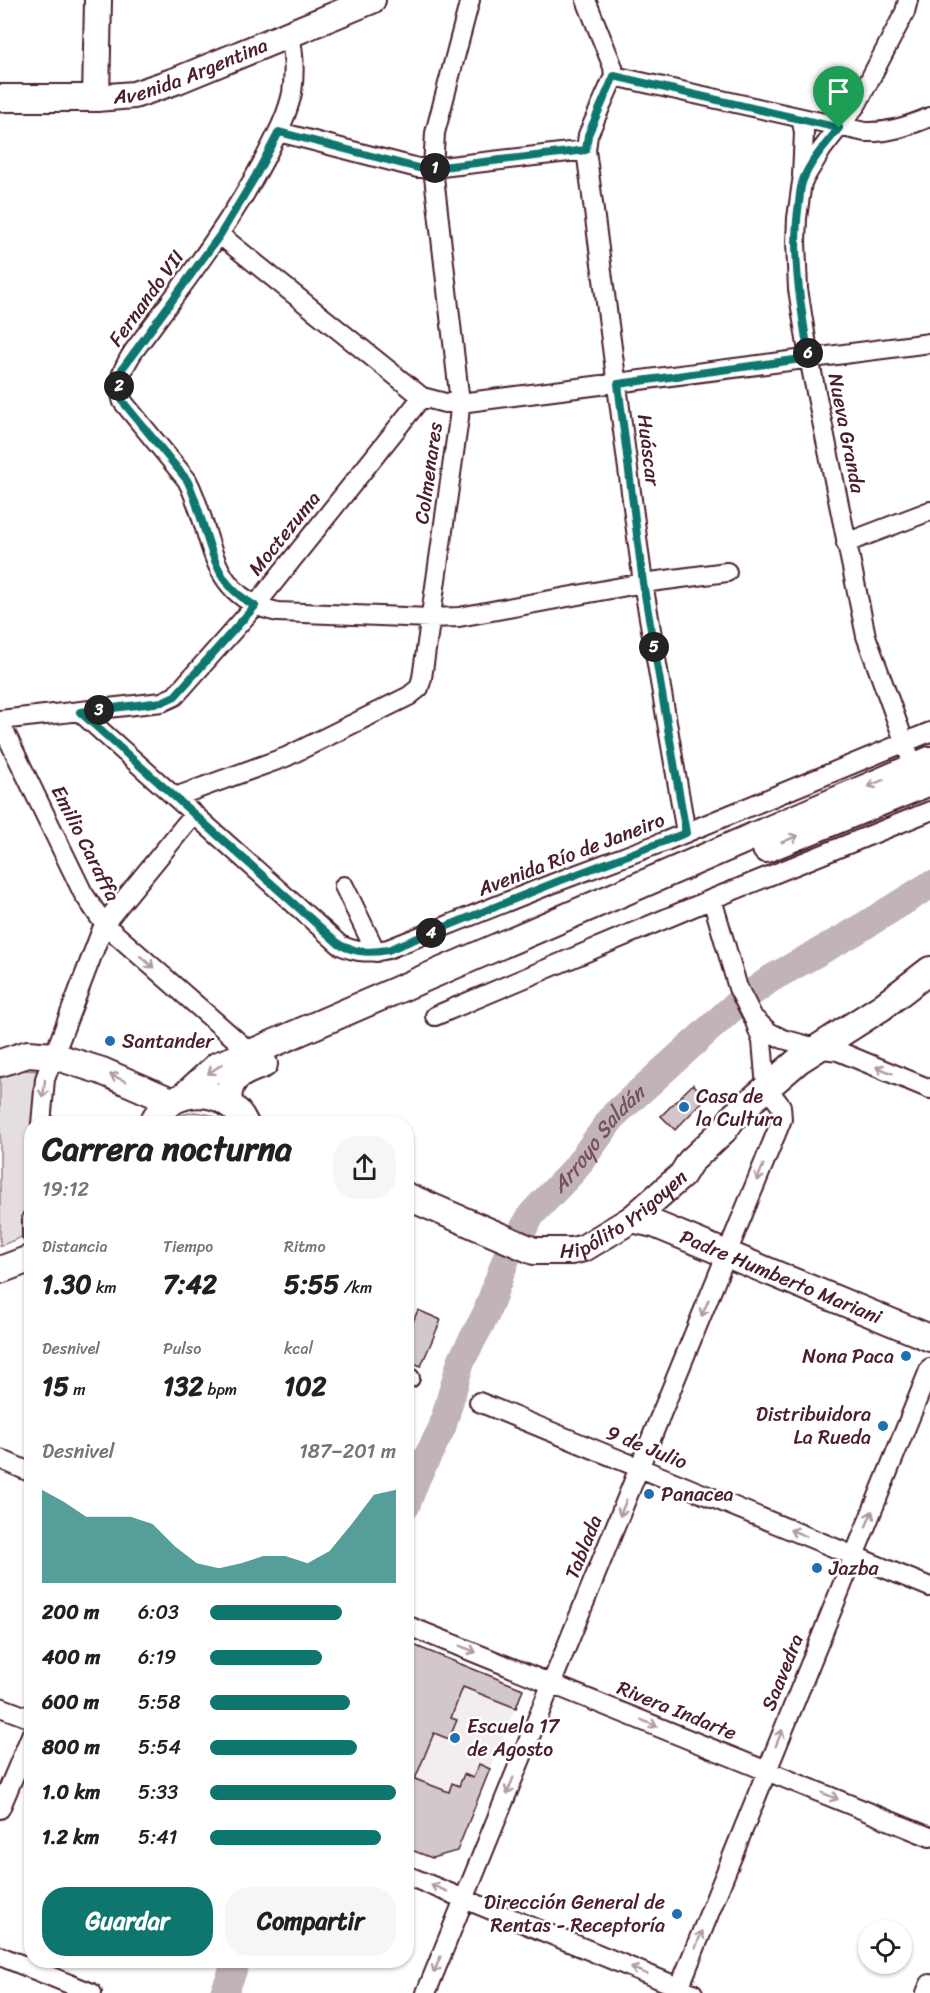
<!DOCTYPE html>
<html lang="es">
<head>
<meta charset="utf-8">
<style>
  body { margin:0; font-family:Sriracha,sans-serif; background:#f6f6f6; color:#202124; height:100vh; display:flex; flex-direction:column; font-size:22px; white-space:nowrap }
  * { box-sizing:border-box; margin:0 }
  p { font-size:20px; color:#757577 }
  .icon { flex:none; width:33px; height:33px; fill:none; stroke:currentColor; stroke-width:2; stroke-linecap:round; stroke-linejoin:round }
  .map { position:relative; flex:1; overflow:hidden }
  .sheet { position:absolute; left:24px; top:1116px; width:390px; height:852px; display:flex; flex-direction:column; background:#fff; border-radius:24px; box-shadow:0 2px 4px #0004 }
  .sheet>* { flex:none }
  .controls { position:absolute; left:858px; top:1920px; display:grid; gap:12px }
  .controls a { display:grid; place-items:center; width:54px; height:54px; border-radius:50%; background:#fff; box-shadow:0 2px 4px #0004; font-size:30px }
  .pin { position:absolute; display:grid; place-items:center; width:51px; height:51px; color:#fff; margin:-62px -26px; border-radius:50% 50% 50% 0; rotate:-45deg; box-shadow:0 0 6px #0007 }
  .pin .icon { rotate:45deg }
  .km { position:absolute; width:30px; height:30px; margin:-15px; border-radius:50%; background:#222; color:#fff; font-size:16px; line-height:30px; text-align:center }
  .round { display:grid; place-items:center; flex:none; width:63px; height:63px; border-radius:24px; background:#f6f6f6 }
  .overview { display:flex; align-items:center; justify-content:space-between; height:102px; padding:0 18px }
  h1 { font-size:33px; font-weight:800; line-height:45px }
  .metrics { display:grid; grid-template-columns:repeat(3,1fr); gap:9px; height:102px; padding:6px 18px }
  .metrics div { display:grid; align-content:center }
  .metrics b { font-size:26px; font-weight:800 }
  .metrics small { font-size:16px; font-weight:400 }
  .metrics p { font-size:16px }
  .chart { height:168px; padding:12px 18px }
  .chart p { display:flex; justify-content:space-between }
  .chart svg { width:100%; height:108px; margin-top:6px; fill:#0f766e; opacity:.7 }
  .cta { display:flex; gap:12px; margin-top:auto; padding:12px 18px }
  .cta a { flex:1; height:69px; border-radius:24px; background:#0f766e; color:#fff; font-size:24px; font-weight:800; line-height:69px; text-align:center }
  .cta a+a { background:#f6f6f6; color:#202124 }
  ul { padding:0 18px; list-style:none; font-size:20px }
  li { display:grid; grid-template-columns:96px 72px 1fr; align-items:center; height:45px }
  li i { height:15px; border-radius:8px; background:#0f766e }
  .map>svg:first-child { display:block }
  .built { fill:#f2eeef }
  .green { fill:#e5dee0; stroke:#987e86; stroke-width:1.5 }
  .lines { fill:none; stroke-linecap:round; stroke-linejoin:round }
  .river { stroke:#c1b3b6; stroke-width:28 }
  .building { fill:#d2c7cb; stroke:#4a1f2b; stroke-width:1.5 }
  .street-casing { stroke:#4a1f2b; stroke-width:22 }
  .secondary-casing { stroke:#4a1f2b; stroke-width:30 }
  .street { stroke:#fff; stroke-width:18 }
  .secondary { stroke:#fff; stroke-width:26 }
  .oneway { stroke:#ae9aa0 }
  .route-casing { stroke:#fff; stroke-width:12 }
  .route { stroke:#0f766e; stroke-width:8 }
  .poi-dot { fill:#1f6fb2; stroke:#fff; stroke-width:2 }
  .labels { text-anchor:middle; stroke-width:5; stroke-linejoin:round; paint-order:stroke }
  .street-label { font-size:20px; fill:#4a1f2b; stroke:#fff }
  .poi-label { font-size:20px; fill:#4a1f2b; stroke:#fff; text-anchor:start }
  .water-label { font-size:21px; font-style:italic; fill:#74535c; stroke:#fff }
</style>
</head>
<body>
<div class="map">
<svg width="930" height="1993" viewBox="0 0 930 1993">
  <rect width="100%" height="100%" fill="#fff"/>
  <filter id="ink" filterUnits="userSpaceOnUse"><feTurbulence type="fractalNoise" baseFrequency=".0167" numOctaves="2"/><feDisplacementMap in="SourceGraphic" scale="12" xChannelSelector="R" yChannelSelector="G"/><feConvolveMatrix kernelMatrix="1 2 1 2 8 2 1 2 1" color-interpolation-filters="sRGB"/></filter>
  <g filter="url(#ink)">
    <!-- built -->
    <path class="built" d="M 406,1642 L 523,1689 L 457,1851 L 432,1858 L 407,1848 Z"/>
    <!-- green -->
    <path class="green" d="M 21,1070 L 43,1071 L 38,1123 L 32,1124 L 32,1190 L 27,1235 L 0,1246 L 0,1078 Z
      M 194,1112 C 206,1113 215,1115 224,1123 L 171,1123 L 182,1115 Z"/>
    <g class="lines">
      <!-- river -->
      <g class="river">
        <path id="s1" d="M 406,1506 L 417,1477 L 442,1428 L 461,1361 L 486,1314 L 507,1256 L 532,1214 L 574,1170 L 615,1114 L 740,1001 L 772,978 L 851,934 L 930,885"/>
        <path d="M 224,1993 L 237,1960"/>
      </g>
    </g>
    <!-- building -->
    <path class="building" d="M 693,1084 L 706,1098 L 675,1130 L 661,1116 Z
      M 418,1310 L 441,1320 L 421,1366 L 406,1360 L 406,1326 L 410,1328 Z
      M 406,1642 L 523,1689 L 516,1708 L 463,1687 L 451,1718 L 457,1720 L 449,1739 L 434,1733 L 415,1779 L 449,1792 L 452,1783 L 459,1786 L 464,1774 L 473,1778 L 479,1764 L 490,1769 L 457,1851 L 432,1858 L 406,1848 Z"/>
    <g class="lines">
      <!-- street casing -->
      <g class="street-casing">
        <path id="street" d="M 586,0 L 613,67 L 614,76 L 865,132 C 889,133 908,126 930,117
          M 908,0 L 905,12 L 857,104 L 822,149 L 802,182 L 797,218 L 796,242 L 798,289 L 809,358 L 866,636 L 908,752
          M 290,34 C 294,54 295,72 292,93 C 287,117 275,138 264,160 C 227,229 179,290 133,352 C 122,370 116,381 123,402 L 187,480 C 215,533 205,597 278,612 L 430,618 L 459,617 L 643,583 L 727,572
          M 614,76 L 588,135 L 586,150 L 643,583 L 686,833
          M 801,118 L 804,132 L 802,176
          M 279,132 L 418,168 L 433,168 L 586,150
          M 220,235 L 422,397 L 445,403 L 460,403 L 930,343
          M 846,543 L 930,511
          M 80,712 L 340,945 C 357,953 371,953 388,949 L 559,881 L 666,841 L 930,732
          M 0,720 L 162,702 L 175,696 L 255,606 L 422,397
          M 0,722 L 83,893 L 104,924 L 251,1053
          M 175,797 L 286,757 L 409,696 L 419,688 L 422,678 L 459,418 L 460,403 L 433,168 L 435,133 L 470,0
          M 344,886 L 376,952
          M 435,1016 L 712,899 L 930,811
          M 756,1020 L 769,1032 L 783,1039 L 816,1048 L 838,1051 L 930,1089
          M 41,1124 L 45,1079 L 104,924 L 194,814
          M 32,1218 L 32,1235
          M 406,1377 L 410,1378
          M 479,1402 L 930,1587
          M 0,1459 L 32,1473
          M 406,1625 L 930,1837
          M 0,1707 L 32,1719
          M 0,1809 L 32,1733
          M 406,1875 L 693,1993
          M 0,1956 L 92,1993
          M 426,1993 L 639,1468 L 782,1119 L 781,1106 L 774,1097 L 765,1076 L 762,1041 L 754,1019 L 738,988 L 712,899
          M 677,1993 L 930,1368
          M 926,1993 L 930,1984"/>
      </g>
      <!-- secondary casing -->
      <g class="secondary-casing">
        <g id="secondary">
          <path id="s2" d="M 0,98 L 96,98 L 134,95 L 178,80 L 372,0"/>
          <path d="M 96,98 L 98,0"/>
          <path d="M 766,849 L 930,782"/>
          <path d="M 0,1063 L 28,1054 L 54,1056 L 102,1071 L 171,1101"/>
          <path d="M 185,1095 L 218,1065 L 251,1053 L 930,760"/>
          <path d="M 228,1103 C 228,1075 242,1073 264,1064"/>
          <path d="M 152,1124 C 170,1085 227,1084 245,1124"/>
          <path id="s3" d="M 406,1196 L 534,1251 L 572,1251 L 584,1248 L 632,1219 L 682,1175 L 690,1162 L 724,1130 L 735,1115 L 799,1060 L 882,1007 L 930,970"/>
          <path id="s4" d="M 632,1219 L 654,1224 L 930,1338"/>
          <path d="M 0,1270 L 32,1258"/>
        </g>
      </g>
      <!-- street -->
      <use href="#street" class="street"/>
      <!-- secondary -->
      <use href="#secondary" class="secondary"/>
    </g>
    <!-- one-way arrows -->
    <defs><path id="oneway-shaft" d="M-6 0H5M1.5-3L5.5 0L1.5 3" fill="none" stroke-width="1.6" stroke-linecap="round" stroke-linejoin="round" transform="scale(1.5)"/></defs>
    <g class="oneway">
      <use href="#oneway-shaft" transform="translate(876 783) rotate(157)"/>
      <use href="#oneway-shaft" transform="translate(790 839) rotate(-22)"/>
      <use href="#oneway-shaft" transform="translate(147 962) rotate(41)"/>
      <use href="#oneway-shaft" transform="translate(215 1069) rotate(146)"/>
      <use href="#oneway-shaft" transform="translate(884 1070) rotate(-158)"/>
      <use href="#oneway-shaft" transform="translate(118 1078) rotate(-157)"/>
      <use href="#oneway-shaft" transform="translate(44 1089) rotate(96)"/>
      <use href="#oneway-shaft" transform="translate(760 1173) rotate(112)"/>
      <use href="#oneway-shaft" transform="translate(705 1308) rotate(113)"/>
      <use href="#oneway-shaft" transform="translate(623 1508) rotate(112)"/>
      <use href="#oneway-shaft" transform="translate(869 1519) rotate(-68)"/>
      <use href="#oneway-shaft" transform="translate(798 1533) rotate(-158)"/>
      <use href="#oneway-shaft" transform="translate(468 1649) rotate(22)"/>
      <use href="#oneway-shaft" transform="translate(649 1723) rotate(22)"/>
      <use href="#oneway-shaft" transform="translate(779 1738) rotate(-68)"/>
      <use href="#oneway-shaft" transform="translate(510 1786) rotate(112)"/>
      <use href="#oneway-shaft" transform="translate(830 1796) rotate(22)"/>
      <use href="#oneway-shaft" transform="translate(439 1888) rotate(-157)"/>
      <use href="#oneway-shaft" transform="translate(699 1939) rotate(-68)"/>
      <use href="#oneway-shaft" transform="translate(437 1965) rotate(112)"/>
      <use href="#oneway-shaft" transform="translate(639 1971) rotate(-158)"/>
    </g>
  </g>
  <g class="lines" filter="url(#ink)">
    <!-- route casing -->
    <g class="route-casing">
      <path id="route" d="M 614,76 L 839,128 C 826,144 811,160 803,180 C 800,187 800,196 799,203 C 791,255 801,307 809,358 L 618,384 L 643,583 L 686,833 L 559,881 L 388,950 C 371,953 357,953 340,945 L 80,712 L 162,702 L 175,696 L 255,606 C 245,600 236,594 229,585 C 209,563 202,509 187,480 L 123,402 L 119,390 L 122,369 L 220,235 L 255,177 L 279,132 L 418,168 L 433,168 L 586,150 L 588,135 Z"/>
    </g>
    <!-- route -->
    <use href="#route" class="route"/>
  </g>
  <!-- markers -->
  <g class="poi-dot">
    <circle cx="110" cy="1041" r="6"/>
    <circle cx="684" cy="1107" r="6"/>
    <circle cx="906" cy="1356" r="6"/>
    <circle cx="883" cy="1426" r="6"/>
    <circle cx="649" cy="1494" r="6"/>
    <circle cx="817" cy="1568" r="6"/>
    <circle cx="455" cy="1738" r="6"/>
    <circle cx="677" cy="1914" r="6"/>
  </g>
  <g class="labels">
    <!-- street labels -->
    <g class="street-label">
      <text dy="7" stroke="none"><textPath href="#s2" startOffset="195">Avenida Argentina</textPath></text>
      <text transform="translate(146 298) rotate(-54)" y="7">Fernando VII</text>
      <text transform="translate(847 433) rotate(79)" y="7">Nueva Granda</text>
      <text transform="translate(649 450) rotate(83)" y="7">Huáscar</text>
      <text transform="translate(428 473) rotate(-82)" y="7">Colmenares</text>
      <text transform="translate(284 533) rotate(-51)" y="7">Moctezuma</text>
      <text transform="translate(86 843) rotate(63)" y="7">Emilio Caraffa</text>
      <text transform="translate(571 854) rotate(-21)" y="7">Avenida Río de Janeiro</text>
      <text dy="7" stroke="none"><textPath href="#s3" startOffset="240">Hipólito Yrigoyen</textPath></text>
      <text dy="7" stroke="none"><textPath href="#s4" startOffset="160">Padre Humberto Mariani</textPath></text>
      <text transform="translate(647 1447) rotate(22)" y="7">9 de Julio</text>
      <text transform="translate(583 1547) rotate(-68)" y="7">Tablada</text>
      <text transform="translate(782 1672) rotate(-68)" y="7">Saavedra</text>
      <text transform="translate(677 1710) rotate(22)" y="7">Rivera Indarte</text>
    </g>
    <!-- poi labels -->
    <g class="poi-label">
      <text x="122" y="1048">Santander</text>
      <text x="696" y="1103">Casa de<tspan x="696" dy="23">la Cultura</tspan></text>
      <text x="894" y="1363" text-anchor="end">Nona Paca</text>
      <text x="871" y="1421" text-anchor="end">Distribuidora<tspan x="871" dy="23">La Rueda</tspan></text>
      <text x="661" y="1501">Panacea</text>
      <text x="829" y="1575">Jazba</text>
      <text x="467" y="1733">Escuela 17<tspan x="467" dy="23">de Agosto</tspan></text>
      <text x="665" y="1909" text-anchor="end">Dirección General de<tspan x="665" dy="23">Rentas - Receptoría</tspan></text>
    </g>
    <!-- water labels -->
    <g class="water-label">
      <text dy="7" stroke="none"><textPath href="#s1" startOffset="420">Arroyo Saldán</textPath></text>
    </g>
  </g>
</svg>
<div class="controls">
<a><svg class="icon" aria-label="locate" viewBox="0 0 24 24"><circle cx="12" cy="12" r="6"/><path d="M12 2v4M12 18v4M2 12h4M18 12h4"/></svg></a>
</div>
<div class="pin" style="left:839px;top:128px;background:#1e9e55"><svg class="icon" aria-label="arrive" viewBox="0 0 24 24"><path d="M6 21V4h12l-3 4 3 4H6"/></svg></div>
<b class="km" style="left:435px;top:168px">1</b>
<b class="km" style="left:119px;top:386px">2</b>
<b class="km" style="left:99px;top:710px">3</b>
<b class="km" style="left:431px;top:933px">4</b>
<b class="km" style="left:654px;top:647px">5</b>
<b class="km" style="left:808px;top:353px">6</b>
<section class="sheet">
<div class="overview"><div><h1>Carrera nocturna</h1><p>19:12</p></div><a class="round"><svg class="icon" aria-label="share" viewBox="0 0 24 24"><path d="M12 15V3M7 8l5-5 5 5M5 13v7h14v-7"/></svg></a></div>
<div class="metrics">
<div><p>Distancia</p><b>1.30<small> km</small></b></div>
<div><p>Tiempo</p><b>7:42</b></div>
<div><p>Ritmo</p><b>5:55<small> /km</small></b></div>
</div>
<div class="metrics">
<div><p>Desnivel</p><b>15<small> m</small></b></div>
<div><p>Pulso</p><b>132<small> bpm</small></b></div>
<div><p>kcal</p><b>102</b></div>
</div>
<div class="chart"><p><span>Desnivel</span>187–201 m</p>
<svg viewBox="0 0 160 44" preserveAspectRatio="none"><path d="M0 44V6L10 11L20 17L30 17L40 17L50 20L60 29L70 36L80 38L90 36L100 33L110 33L120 36L130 31L140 20L150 8L160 6V44z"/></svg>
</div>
<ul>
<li><b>200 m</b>6:03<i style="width:71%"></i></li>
<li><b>400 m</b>6:19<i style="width:60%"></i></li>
<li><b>600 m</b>5:58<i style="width:75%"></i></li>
<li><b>800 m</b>5:54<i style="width:79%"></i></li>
<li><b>1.0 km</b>5:33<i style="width:100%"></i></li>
<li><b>1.2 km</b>5:41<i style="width:92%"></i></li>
</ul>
<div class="cta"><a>Guardar</a><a>Compartir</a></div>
</section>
</div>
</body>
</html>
